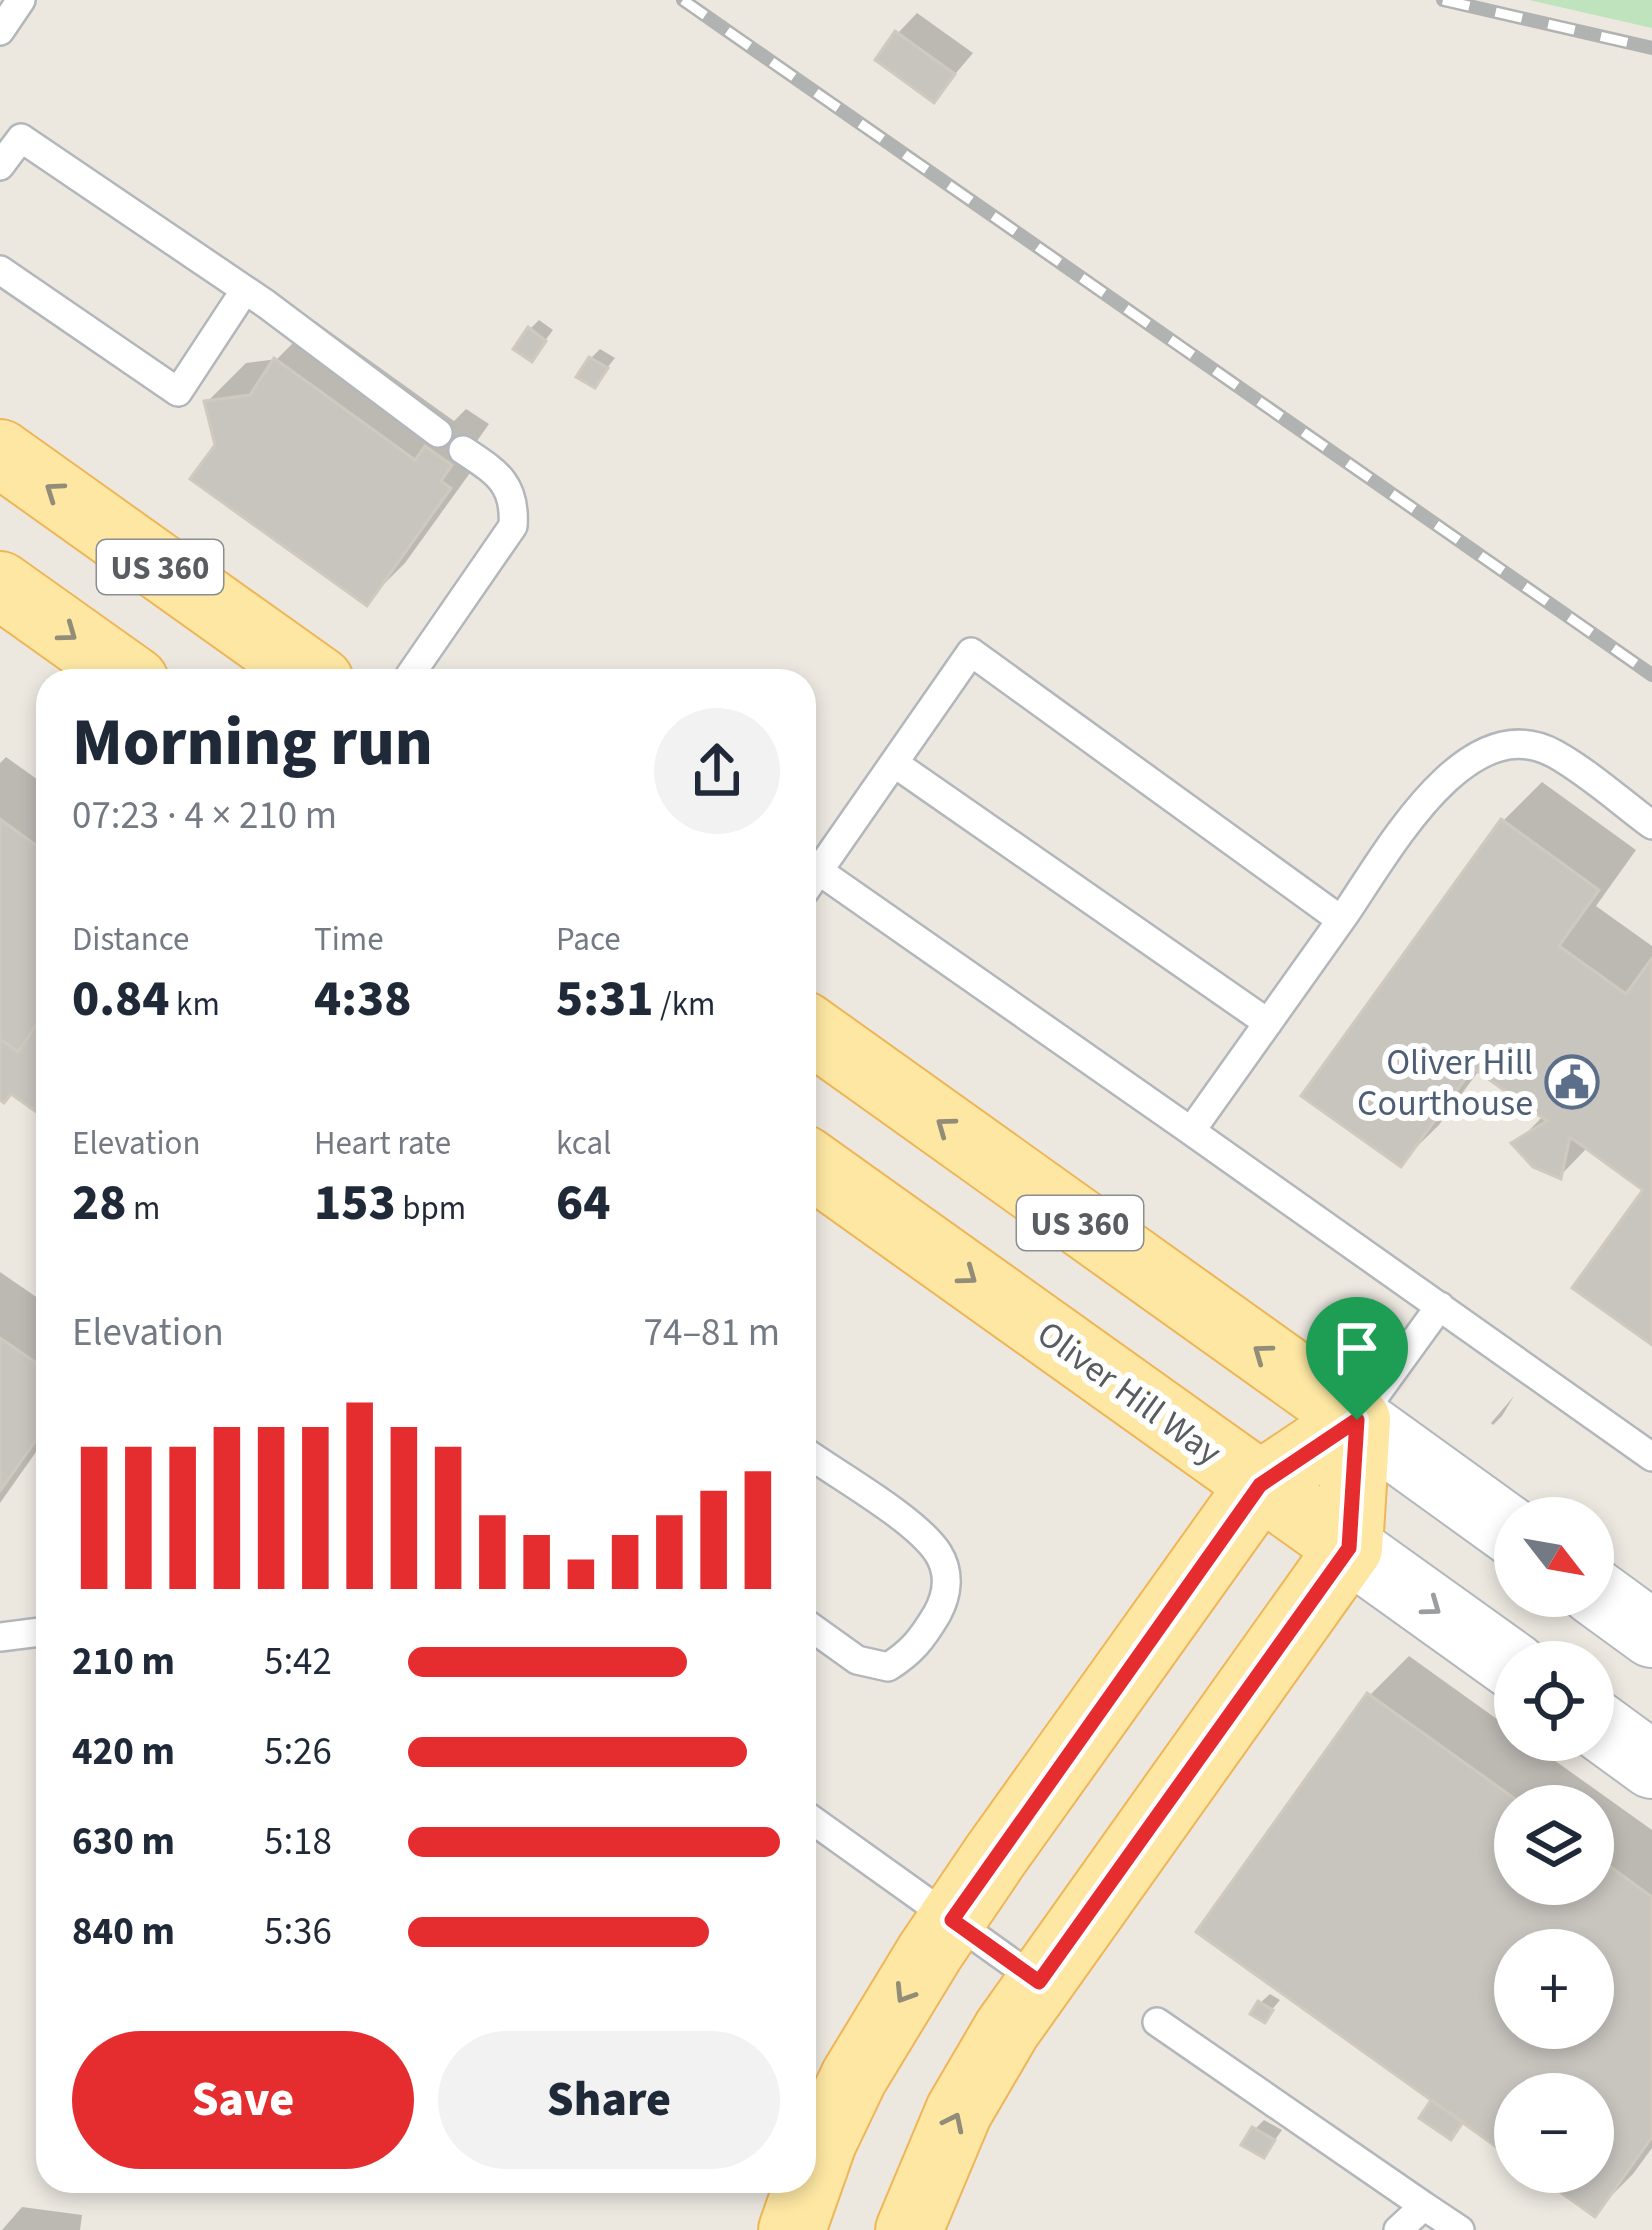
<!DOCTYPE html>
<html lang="en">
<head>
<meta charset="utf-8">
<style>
  body { margin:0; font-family:"Source Sans 3",sans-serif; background:#f2f2f3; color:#1f2937; height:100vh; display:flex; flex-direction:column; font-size:45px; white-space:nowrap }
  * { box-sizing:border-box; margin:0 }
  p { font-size:39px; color:#747a83 }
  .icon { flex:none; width:66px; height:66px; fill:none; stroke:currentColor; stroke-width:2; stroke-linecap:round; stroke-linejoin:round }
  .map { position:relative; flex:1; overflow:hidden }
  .panel { position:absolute; left:36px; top:669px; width:780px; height:1524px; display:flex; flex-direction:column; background:#fff; border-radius:36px; box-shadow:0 6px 18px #0003 }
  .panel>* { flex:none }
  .needle { width:78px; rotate:121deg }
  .fabs { position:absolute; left:1494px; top:1497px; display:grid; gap:24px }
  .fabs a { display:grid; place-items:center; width:120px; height:120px; border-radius:50%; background:#fff; box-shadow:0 6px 18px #0003; font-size:60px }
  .pin { position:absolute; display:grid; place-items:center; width:102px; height:102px; color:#fff; margin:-123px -51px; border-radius:50% 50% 50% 0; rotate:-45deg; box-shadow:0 0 12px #0007 }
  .pin .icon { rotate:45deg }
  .round { display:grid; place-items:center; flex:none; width:126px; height:126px; border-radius:63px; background:#f2f2f3 }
  .headline { display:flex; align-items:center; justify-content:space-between; height:204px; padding:0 36px }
  h1 { font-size:66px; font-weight:800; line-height:90px }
  .metrics { display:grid; grid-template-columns:repeat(3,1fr); gap:18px; height:204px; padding:12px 36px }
  .metrics div { display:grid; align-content:center }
  .metrics b { font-size:51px; font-weight:800 }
  .metrics small { font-size:33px; font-weight:400 }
  .metrics p { font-size:33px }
  .chart { height:336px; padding:24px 36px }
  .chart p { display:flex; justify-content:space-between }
  .chart svg { width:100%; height:216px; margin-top:12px; stroke:#e52c2e; stroke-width:6 }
  .cta { display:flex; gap:24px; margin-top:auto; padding:24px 36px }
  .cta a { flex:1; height:138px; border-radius:72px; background:#e52c2e; color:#fff; font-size:48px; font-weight:800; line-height:138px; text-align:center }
  .cta a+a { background:#f2f2f3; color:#1f2937 }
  ul { padding:0 36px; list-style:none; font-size:39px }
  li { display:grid; grid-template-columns:192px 144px 1fr; align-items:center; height:90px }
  li i { height:30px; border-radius:15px; background:#e52c2e }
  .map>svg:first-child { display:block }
  .green { fill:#bfe3bc }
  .shadow { fill:#0003; fill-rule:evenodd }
  .building { fill:#c8c5bf; stroke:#d0c9be; stroke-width:3; fill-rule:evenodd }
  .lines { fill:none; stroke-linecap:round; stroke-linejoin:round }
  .service-casing { stroke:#b3b7bb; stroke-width:32 }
  .secondary-casing { stroke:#b4b8bd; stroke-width:70 }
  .primary-casing { stroke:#eeb656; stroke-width:70 }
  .service { stroke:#fff; stroke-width:27 }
  .secondary { stroke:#fff; stroke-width:66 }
  .primary { stroke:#fde7a3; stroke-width:66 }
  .rail-casing { stroke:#b1b2b2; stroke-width:14 }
  .rail { stroke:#fff; stroke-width:9; stroke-dasharray:27; stroke-linecap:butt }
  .oneway { stroke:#928d78 }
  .oneway2 { stroke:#9b9ea0 }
  .route-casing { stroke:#fff; stroke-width:24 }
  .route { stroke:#e52c2e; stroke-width:15 }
  .labels { text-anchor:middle; stroke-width:12; stroke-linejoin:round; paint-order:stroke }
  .shield { fill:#fff; stroke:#8b8e90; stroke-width:3 }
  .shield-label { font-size:33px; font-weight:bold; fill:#595d61 }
  .service-label { font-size:36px; fill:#4e5e75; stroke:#fff; text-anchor:end }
  .street-label { font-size:36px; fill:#595d61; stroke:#fff }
</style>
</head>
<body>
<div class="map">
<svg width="1652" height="2230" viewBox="0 0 1652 2230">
  <rect width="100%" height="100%" fill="#ece8e0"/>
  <!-- green -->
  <path class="green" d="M 1529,0 L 1652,0 L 1652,28 Z"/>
  <!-- shadow -->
  <path class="shadow" d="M 917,13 L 973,53 L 934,99 L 898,33 Z
    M 539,320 L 553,330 L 532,358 L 530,329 Z
    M 315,321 L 454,421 L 466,409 L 489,424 L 477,441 L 488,448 L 405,563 L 366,602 L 218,446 L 207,402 L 246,363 L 277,359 Z
    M 600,349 L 615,358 L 594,384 L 591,358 Z
    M 6,757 L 48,787 L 48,1117 L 12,1091 L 0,1096 L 0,763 Z
    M 1542,782 L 1636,850 L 1596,906 L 1652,946 L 1652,1342 L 1647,1190 L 1588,1147 L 1560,1176 L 1516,1144 L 1544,1115 L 1480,1069 L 1439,1125 L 1400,1163 L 1503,821 Z
    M 0,1272 L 48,1305 L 48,1435 L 0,1503 Z
    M 1514,1396 L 1502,1416 L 1493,1425 L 1491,1423 Z
    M 1409,1656 L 1515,1732 L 1515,1740 L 1526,1740 L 1652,1830 L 1652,2148 L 1633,2174 L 1594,2213 L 1537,2172 L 1593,2172 L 1593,2094 L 1515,2094 L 1515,2156 L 1464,2120 L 1451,2136 L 1435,2099 L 1201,1931 L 1370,1695 ZM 1515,1806 L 1593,1806 L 1593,1884 L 1515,1884 ZM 1515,1950 L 1593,1950 L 1593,2028 L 1515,2028 Z
    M 1270,1994 L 1280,2000 L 1264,2019 L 1260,2003 Z
    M 1264,2120 L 1282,2130 L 1264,2155 L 1255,2129 Z
    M 22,2207 L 82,2215 L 80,2230 L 2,2230 Z"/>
  <!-- building -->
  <path class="building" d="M 895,31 L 955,74 L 934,103 L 875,60 Z
    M 528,327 L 546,341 L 532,362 L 513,349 Z
    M 589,357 L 608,368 L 595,388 L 576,377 Z
    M 274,358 L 415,460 L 425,446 L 452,465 L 441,481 L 451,488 L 367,606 L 190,479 L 215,445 L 204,401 L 250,395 Z
    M 0,819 L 48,854 L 48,1009 L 18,1052 L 0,1039 Z
    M 1501,819 L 1599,890 L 1559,946 L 1626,994 L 1652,958 L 1652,1345 L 1572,1288 L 1643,1190 L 1570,1137 L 1561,1179 L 1533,1167 L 1511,1143 L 1547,1121 L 1473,1068 L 1401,1167 L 1301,1096 Z
    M 39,1021 L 48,1027 L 48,1120 L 11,1094 L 4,1103 L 0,1100 L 0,1039 L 18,1052 Z
    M 0,1338 L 48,1371 L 48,1423 L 0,1491 Z
    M 1367,1693 L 1525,1806 L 1515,1806 L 1515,1884 L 1593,1884 L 1593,1854 L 1652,1897 L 1652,2137 L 1595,2217 L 1532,2172 L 1593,2172 L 1593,2094 L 1515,2094 L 1515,2160 L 1196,1932 ZM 1515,1950 L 1593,1950 L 1593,2028 L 1515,2028 Z
    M 1258,2001 L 1273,2010 L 1265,2023 L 1250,2014 Z
    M 1431,2100 L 1463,2122 L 1451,2140 L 1419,2118 Z
    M 1252,2127 L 1275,2140 L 1264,2158 L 1241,2145 Z"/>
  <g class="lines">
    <!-- service casing -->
    <g class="service-casing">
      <path id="service" d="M 0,31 L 21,0
        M 0,166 L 21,138 L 266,304 L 438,433
        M 0,270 L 178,392 L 245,290
        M 406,681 L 513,526 C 516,483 496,472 463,450
        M 894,763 L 1268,1023
        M 819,871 L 1191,1131
        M 804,892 L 971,652 L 1341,920 C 1383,861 1464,704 1555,754 C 1589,773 1621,802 1652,825
        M 1341,920 L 1191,1131 L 1652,1457
        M 1358,1419 L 1440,1306
        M 804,1451 C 839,1476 916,1519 938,1553 C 950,1572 948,1594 937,1614 C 922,1639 912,1652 888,1667 L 857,1660 L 804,1622
        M 0,1637 L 48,1631
        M 804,1814 L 1039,1982
        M 1157,2022 L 1424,2206
        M 1398,2230 L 1424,2206 L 1460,2230"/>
    </g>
    <!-- secondary casing -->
    <g class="secondary-casing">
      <path id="secondary" d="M 1357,1420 L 1515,1534
        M 1349,1548 L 1515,1667
        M 1593,1591 L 1652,1634
        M 1593,1722 L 1652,1765"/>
    </g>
    <!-- primary casing -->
    <g class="primary-casing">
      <path id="primary" d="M 0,453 L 320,681
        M 0,585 L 135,681
        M 804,1025 L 1357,1420
        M 804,1159 L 1349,1548
        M 792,2230 L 823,2142 L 854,2077 L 930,1952 L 995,1856 L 1260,1485 L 1357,1420
        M 909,2230 L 959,2111 L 1007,2029 L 1349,1548 L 1357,1420"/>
    </g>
    <!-- service -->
    <use href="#service" class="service"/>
    <!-- secondary -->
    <use href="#secondary" class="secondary"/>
    <!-- primary -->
    <use href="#primary" class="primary"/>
    <!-- rail casing -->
    <g class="rail-casing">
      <path id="rail" d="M 683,0 L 1652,675
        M 1443,0 L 1652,48"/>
    </g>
    <!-- rail -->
    <use href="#rail" class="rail"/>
  </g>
  <!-- one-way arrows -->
  <defs><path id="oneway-chevron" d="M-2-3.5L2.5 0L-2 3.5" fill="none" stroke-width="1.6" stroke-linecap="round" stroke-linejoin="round" transform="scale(3)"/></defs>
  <g class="oneway">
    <use href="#oneway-chevron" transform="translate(54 491) rotate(-145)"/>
    <use href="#oneway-chevron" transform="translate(68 633) rotate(36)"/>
    <use href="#oneway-chevron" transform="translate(945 1126) rotate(-144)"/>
    <use href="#oneway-chevron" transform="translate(968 1276) rotate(36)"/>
    <use href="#oneway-chevron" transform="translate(1262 1353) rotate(-144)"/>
    <use href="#oneway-chevron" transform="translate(904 1994) rotate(122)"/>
    <use href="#oneway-chevron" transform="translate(954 2122) rotate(-64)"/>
  </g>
  <use class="oneway2" href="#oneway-chevron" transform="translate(1432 1607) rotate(36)"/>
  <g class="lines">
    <!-- route casing -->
    <g class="route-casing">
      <path id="route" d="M 1357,1420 L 1349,1548 L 1039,1982 L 952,1920 L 1260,1485 Z"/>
    </g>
    <!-- route -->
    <use href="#route" class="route"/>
  </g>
  <!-- icons -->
  <defs>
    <g id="civic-ring" transform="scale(2.7)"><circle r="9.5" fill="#fff" stroke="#5c6f8a" stroke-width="1.5"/><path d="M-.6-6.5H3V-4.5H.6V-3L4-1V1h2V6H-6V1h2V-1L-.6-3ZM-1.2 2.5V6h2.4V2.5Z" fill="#5c6f8a"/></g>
  </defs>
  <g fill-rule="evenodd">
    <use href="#civic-ring" x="1572" y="1082"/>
  </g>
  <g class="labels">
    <!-- shield labels -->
    <g class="shield">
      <rect x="97" y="540" width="126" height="54" rx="9"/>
      <rect x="1017" y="1196" width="126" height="54" rx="9"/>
    </g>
    <g class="shield-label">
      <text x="160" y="579">US 360</text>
      <text x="1080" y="1235">US 360</text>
    </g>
    <!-- service labels -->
    <g class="service-label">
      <text x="1533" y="1074">Oliver Hill<tspan x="1533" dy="41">Courthouse</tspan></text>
    </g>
    <!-- street labels -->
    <g class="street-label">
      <text transform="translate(1130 1392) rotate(36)" y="13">Oliver Hill Way</text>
    </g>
  </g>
</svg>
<div class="fabs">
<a><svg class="needle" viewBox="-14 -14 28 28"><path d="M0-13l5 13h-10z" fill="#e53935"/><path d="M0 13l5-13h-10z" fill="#747a83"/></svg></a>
<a><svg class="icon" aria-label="locate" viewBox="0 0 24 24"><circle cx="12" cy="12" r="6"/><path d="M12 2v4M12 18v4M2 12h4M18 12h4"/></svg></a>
<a><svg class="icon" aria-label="layers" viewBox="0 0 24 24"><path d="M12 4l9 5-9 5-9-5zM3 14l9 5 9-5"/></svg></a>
<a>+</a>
<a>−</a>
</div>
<div class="pin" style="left:1357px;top:1420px;background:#1e9e55"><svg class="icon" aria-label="arrive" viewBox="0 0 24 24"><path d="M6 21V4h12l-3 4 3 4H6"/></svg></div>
<section class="panel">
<div class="headline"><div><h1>Morning run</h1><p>07:23 · 4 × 210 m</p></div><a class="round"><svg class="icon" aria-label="share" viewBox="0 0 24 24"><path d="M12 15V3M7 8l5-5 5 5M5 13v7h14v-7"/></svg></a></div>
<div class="metrics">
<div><p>Distance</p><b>0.84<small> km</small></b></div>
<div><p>Time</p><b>4:38</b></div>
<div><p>Pace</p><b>5:31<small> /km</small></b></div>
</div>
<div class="metrics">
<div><p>Elevation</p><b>28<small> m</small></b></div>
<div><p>Heart rate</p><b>153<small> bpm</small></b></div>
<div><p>kcal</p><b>64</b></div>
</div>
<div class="chart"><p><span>Elevation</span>74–81 m</p>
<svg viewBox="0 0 160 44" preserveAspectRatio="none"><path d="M5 44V15M15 44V15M25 44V15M35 44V11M45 44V11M55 44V11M65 44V6M75 44V11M85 44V15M95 44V29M105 44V33M115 44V38M125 44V33M135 44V29M145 44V24M155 44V20"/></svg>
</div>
<ul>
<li><b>210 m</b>5:42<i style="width:75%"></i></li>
<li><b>420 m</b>5:26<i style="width:91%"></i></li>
<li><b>630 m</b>5:18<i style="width:100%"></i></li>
<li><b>840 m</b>5:36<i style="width:81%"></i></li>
</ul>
<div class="cta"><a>Save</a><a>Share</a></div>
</section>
</div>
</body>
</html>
